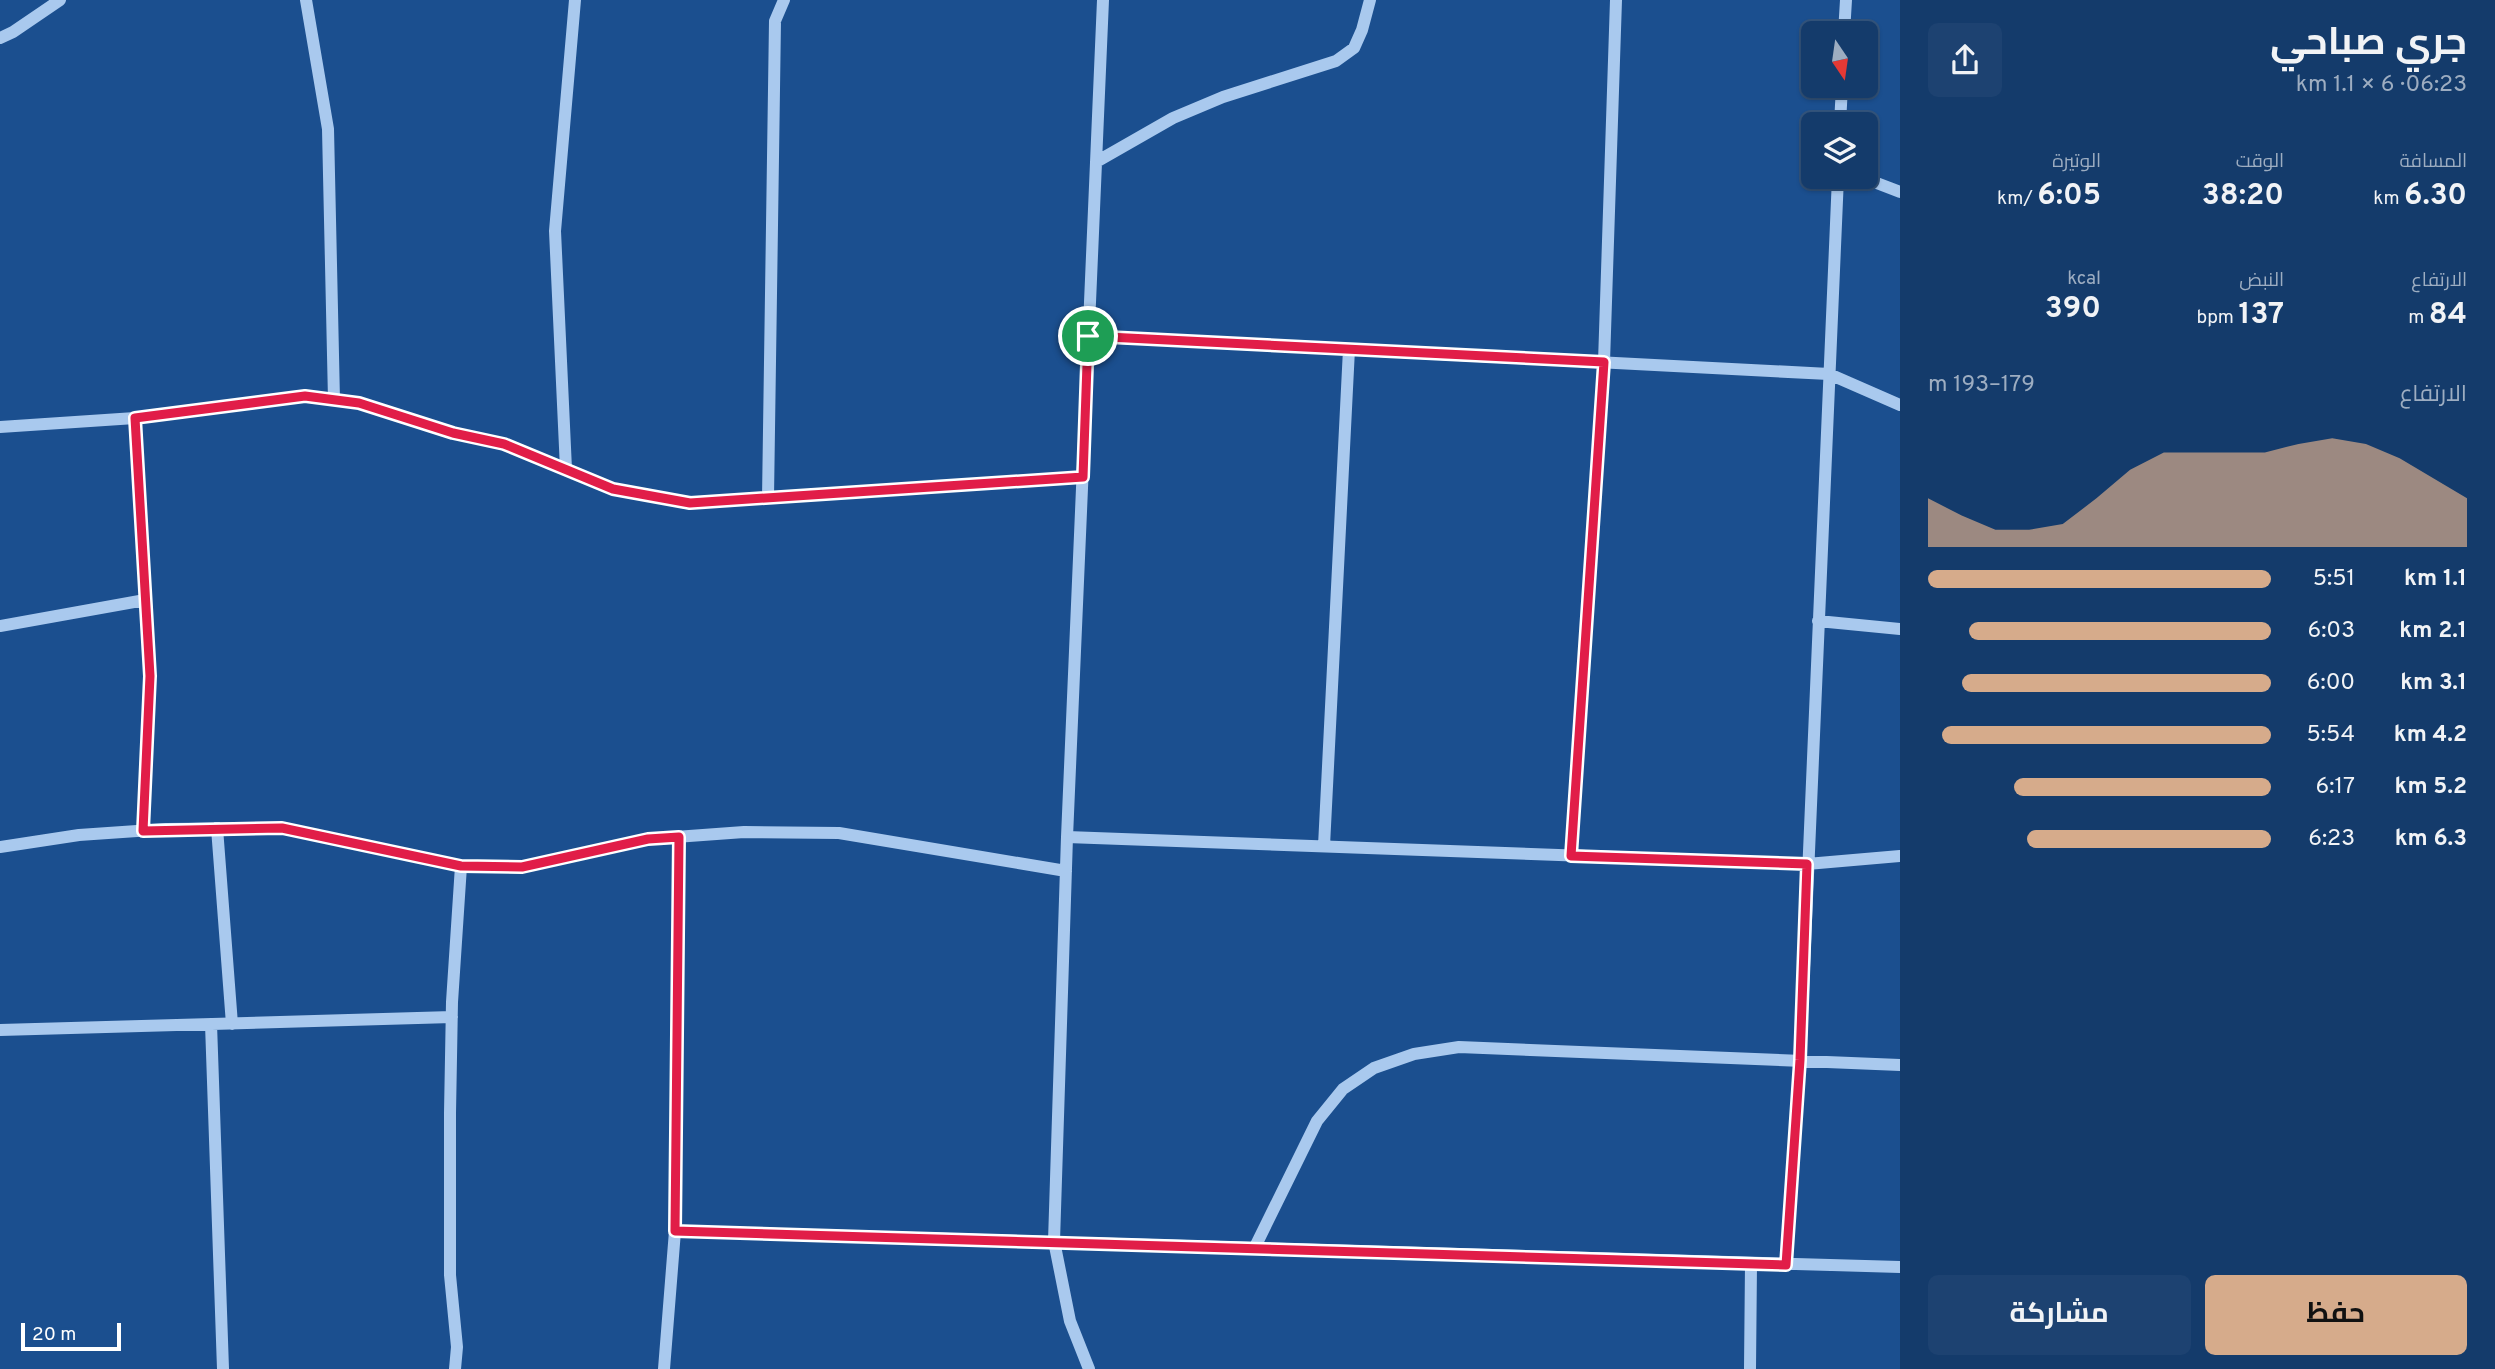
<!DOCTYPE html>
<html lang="ar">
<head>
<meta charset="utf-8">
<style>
  body { margin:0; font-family:Overpass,Cairo,sans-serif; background:#1d4271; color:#f1f3f6; direction:rtl; height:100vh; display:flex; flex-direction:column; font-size:26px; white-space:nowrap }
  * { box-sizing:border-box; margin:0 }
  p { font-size:23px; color:#9dadc1 }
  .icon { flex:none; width:38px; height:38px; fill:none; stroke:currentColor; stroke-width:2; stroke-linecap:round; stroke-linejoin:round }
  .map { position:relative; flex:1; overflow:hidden; direction:ltr }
  .sheet { display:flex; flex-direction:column; background:#143b6b; width:595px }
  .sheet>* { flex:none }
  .needle { width:46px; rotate:167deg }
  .buttons { position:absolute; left:1801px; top:21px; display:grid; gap:14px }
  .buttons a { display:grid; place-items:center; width:77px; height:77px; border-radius:10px; background:#143b6b; box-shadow:0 2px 5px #0004,0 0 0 2px #33557e; font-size:35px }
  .scale { position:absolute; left:21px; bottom:18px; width:100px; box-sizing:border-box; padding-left:7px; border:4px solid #fff; border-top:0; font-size:19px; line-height:24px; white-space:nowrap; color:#fff; -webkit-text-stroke:5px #1b4f8f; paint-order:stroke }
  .pin { position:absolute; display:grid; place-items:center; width:60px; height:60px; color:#fff; margin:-30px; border:4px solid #fff; border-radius:50%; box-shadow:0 2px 7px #0007 }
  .round { display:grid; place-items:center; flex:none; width:74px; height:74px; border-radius:10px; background:#1d4271 }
  .headline { display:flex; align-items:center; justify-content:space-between; height:119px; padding:0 28px }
  h1 { font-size:38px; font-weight:700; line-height:52px }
  .metrics { display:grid; grid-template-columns:repeat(3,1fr); gap:10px; height:119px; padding:7px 28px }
  .metrics div { display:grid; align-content:center }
  .metrics b { font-size:30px; font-weight:700 }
  .metrics small { font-size:19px; font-weight:400 }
  .metrics p { font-size:19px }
  .chart { height:196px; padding:14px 28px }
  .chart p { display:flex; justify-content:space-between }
  .chart svg { width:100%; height:126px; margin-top:7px; fill:#d6ab8b; opacity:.7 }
  .action { display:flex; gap:14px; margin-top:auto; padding:14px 28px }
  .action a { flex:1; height:80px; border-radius:10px; background:#d6ab8b; color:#111; font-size:28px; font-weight:700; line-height:80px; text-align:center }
  .action a+a { background:#1d4271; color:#f1f3f6 }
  ul { padding:0 28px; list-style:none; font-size:23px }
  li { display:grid; grid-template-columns:112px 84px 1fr; align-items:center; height:52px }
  li i { height:18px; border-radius:9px; background:#d6ab8b }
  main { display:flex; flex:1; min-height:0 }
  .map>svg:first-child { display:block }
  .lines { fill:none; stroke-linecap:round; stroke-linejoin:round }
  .minor { stroke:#a9c9ee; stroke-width:12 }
  .route-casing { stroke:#fff; stroke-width:14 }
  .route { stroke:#e11d48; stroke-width:9 }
</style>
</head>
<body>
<main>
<section class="sheet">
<div class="headline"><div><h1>جري صباحي</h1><p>06:23 · 6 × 1.1 km</p></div><a class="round"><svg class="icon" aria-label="share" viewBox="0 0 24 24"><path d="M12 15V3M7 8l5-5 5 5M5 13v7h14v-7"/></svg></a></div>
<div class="metrics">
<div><p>المسافة</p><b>6.30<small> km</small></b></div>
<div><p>الوقت</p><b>38:20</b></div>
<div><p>الوتيرة</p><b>6:05<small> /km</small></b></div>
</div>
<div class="metrics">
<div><p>الارتفاع</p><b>84<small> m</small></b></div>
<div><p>النبض</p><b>137<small> bpm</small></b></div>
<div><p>kcal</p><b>390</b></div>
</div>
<div class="chart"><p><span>الارتفاع</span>179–193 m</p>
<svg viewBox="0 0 160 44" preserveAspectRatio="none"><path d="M0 44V27L10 33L20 38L30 38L40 36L50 27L60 17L70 11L80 11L90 11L100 11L110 8L120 6L130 8L140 13L150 20L160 27V44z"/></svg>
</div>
<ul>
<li><b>1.1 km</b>5:51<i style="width:100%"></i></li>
<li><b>2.1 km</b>6:03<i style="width:88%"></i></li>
<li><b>3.1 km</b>6:00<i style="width:90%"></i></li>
<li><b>4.2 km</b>5:54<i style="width:96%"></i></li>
<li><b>5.2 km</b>6:17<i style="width:75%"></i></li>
<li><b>6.3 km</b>6:23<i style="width:71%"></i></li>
</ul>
<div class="action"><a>حفظ</a><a>مشاركة</a></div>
</section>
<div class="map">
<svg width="1900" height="1369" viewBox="0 0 1900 1369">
  <rect width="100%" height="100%" fill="#1b4f8f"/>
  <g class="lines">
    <!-- minor -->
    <path class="minor" d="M 306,0 L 328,129 L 334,400
      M 1844,33 L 1846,0
      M 0,38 L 13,32 L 60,0
      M 1840,124 L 1842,86
      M 1096,162 L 1173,118 L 1223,97 L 1336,61 L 1354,48 L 1362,30 L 1370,0
      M 1861,177 L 1900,192
      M 1089,336 L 1829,374 L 1900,405
      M 135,418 L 150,676 L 143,831
      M 0,427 L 135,418 L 305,396 L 359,403 L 452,433 L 504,444 L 613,489 L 690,503 L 1082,477
      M 566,469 L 555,231 L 575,0
      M 768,498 L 775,21 L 784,0
      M 1818,621 L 1900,629
      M 0,626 L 145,600
      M 217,828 L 232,1024
      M 1067,837 L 1807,864 L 1900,856
      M 1324,846 L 1349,349
      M 0,847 L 79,835 L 166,829 L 282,828 L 461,866 L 522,867 L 648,839 L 744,832 L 839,833 L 1066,871
      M 1571,856 L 1604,362 L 1616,0
      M 211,1024 L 223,1369
      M 0,1030 L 452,1017
      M 675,1231 L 1900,1267
      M 1255,1247 L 1317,1121 L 1343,1089 L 1374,1068 L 1414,1054 L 1459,1047 L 1900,1065
      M 1786,1265 L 1800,1061 L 1838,177
      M 455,1369 L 457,1347 L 450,1275 L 450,1113 L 452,1002 L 461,866
      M 664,1369 L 675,1231 L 679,837
      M 1089,1369 L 1070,1321 L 1054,1241 L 1067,837 L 1103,0
      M 1750,1369 L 1751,1264"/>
  </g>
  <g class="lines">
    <!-- route casing -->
    <g class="route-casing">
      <path id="route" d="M 1088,336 L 1604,362 L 1571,856 L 1807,864 L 1800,1060 L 1786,1265 L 675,1231 L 679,837 L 648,839 L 522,867 L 461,866 L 282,828 L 143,831 L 150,676 L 135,418 L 305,396 L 359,403 L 453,433 L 504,444 L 613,489 L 690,503 L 1083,477 Z"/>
    </g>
    <!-- route -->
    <use href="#route" class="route"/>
  </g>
</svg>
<div class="buttons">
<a><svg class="needle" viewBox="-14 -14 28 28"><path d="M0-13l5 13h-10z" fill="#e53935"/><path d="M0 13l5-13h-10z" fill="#9dadc1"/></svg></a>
<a><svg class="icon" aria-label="layers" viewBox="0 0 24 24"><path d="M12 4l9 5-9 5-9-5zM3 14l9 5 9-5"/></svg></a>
</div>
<div class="scale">20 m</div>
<div class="pin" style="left:1088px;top:336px;background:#1e9e55"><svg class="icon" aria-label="arrive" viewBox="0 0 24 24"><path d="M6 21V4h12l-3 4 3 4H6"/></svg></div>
</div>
</main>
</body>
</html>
